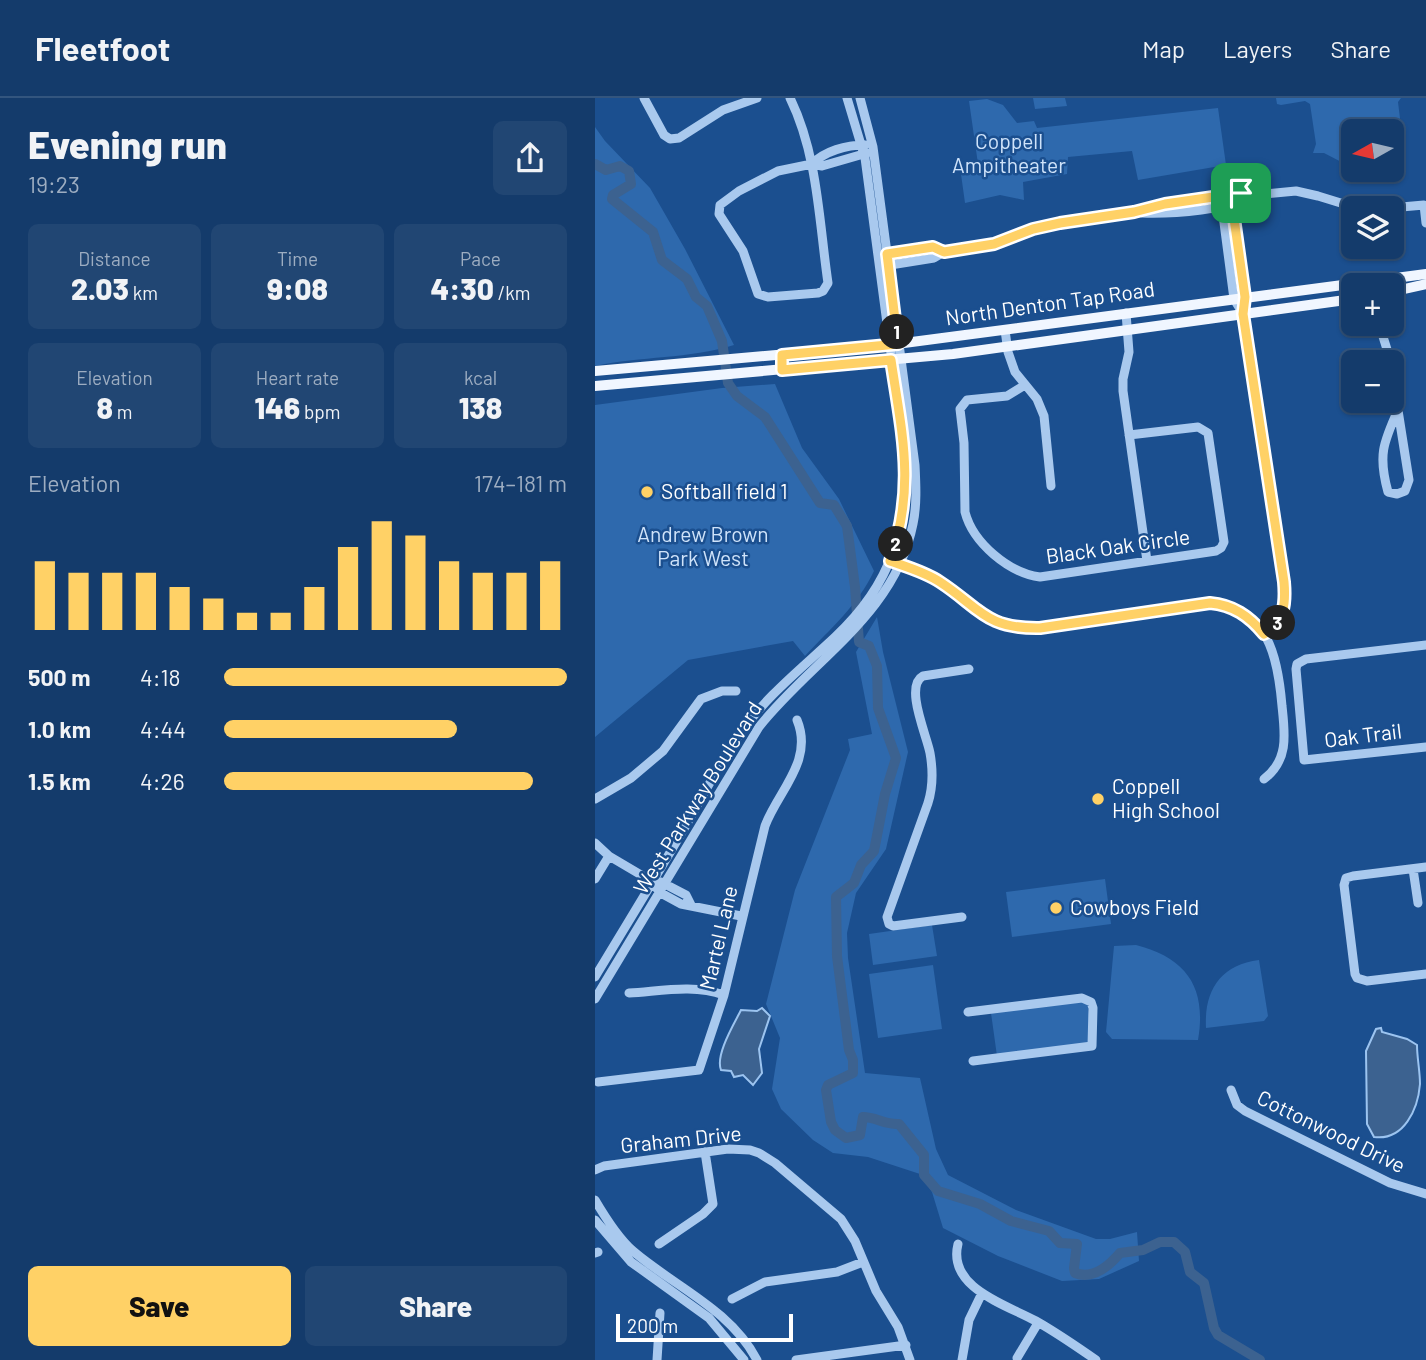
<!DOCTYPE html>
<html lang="en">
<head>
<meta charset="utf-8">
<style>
  body { margin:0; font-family:Barlow,sans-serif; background:#214673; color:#f1f3f6; height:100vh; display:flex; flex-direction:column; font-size:26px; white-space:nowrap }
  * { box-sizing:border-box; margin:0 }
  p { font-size:23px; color:#9dadc1 }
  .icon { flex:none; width:38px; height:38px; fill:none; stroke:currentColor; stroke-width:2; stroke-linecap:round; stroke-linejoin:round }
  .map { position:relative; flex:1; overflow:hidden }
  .sheet { display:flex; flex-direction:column; background:#143b6b; width:595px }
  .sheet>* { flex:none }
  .needle { width:46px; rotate:262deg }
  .controls { position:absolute; left:746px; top:21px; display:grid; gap:14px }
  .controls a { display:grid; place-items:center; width:63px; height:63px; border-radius:10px; background:#143b6b; box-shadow:0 2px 5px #0004,0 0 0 2px #33557e; font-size:35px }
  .scale { position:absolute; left:21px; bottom:18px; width:177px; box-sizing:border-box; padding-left:7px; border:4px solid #fff; border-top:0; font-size:19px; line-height:24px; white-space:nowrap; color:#fff; -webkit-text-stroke:5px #1b4f8f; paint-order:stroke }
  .pin { position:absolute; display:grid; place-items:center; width:60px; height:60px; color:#fff; margin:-30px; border-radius:14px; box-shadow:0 4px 10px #0006 }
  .km { position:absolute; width:35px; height:35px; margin:-18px; border-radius:50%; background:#222; color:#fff; font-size:19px; line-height:35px; text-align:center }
  .round { display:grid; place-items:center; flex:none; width:74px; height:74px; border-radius:10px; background:#214673 }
  .summary { display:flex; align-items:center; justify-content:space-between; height:119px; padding:0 28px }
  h1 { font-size:38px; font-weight:800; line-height:52px }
  .stats { display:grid; grid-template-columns:repeat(3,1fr); gap:10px; height:119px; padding:7px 28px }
  .stats div { display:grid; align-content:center; border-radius:10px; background:#214673; text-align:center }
  .stats b { font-size:30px; font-weight:800 }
  .stats small { font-size:19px; font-weight:400 }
  .stats p { font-size:19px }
  .chart { height:196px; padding:14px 28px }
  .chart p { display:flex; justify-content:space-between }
  .chart svg { width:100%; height:126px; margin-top:7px; stroke:#ffd166; stroke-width:6 }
  .cta { display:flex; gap:14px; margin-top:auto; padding:14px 28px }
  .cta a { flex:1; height:80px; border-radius:10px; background:#ffd166; color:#111; font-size:28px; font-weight:800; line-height:80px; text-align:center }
  .cta a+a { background:#214673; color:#f1f3f6 }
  ul { padding:0 28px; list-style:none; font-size:23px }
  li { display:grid; grid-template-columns:112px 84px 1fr; align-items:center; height:52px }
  li i { height:18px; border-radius:9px; background:#ffd166 }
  header { display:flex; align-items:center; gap:42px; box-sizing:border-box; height:98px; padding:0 35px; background:#143b6b; border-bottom:2px solid #33557e }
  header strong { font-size:33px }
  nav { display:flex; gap:38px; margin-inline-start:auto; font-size:24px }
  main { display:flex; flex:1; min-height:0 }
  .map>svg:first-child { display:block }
  .green { fill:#2e69ad }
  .water { fill:#3c6290; stroke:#9cc4f0; stroke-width:2 }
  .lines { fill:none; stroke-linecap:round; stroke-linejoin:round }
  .river { stroke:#3c6290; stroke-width:10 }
  .minor { stroke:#a9c9ee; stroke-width:9 }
  .major { stroke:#f0f6ff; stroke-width:10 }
  .route-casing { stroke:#fff; stroke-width:14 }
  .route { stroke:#ffd166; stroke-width:9 }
  .poi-dot { fill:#ffd166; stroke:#1b4f8f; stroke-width:2.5 }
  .labels { text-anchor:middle; stroke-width:5; stroke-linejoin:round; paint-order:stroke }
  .park-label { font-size:21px; fill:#cfe3fa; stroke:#1b4f8f }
  .street-label { font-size:21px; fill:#fff; stroke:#1b4f8f }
  .poi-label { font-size:21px; fill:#fff; stroke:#1b4f8f; text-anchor:start }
</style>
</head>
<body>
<header>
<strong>Fleetfoot</strong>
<nav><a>Map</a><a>Layers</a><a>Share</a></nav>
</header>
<main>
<section class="sheet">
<div class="summary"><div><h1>Evening run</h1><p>19:23</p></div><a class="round"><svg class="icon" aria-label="share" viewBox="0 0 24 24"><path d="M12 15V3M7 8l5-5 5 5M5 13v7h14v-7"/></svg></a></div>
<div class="stats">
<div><p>Distance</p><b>2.03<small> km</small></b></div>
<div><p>Time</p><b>9:08</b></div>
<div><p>Pace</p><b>4:30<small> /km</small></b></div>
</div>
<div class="stats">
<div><p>Elevation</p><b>8<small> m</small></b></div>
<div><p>Heart rate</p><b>146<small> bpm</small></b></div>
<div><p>kcal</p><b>138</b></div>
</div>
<div class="chart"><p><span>Elevation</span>174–181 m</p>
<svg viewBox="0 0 160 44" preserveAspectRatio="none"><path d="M5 44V20M15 44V24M25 44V24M35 44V24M45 44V29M55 44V33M65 44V38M75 44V38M85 44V29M95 44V15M105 44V6M115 44V11M125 44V20M135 44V24M145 44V24M155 44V20"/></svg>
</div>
<ul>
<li><b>500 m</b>4:18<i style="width:100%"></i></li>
<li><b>1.0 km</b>4:44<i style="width:68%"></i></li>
<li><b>1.5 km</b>4:26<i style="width:90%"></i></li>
</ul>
<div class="cta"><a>Save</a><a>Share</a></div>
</section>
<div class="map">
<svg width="831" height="1262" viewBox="0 0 831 1262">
  <rect width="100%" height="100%" fill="#1b4f8f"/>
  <!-- green -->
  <path class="green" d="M 438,0 L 470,0 L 472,8 L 440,11 Z
    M 681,0 L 806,0 L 803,4 L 807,37 L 796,44 L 796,33 L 758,33 L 758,70 L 729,55 L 718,55 L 721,46 L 715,6 L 710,3 L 686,7 L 682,6 Z
    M 392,1 L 408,7 L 422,25 L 439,23 L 442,30 L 623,10 L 631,67 L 543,82 L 537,53 L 473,59 L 472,76 L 428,84 L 429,102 L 405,97 L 370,105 L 365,69 L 383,66 L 374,3 Z
    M 0,29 L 10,43 L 55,90 L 90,151 L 139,247 C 94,261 46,258 0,268 Z
    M 180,286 L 207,350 L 244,401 L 279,473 C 263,507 235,531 210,558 L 198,543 L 93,562 L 0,639 L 0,307 L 127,290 Z
    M 282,519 L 288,554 L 313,654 L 291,751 L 261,795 L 252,835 L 253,860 L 270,975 L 325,980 L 341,1051 L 353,1077 L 421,1112 L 501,1141 L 515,1141 L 542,1134 L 544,1163 L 504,1181 L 467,1183 L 403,1158 L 348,1130 L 337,1094 L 325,1076 L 273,1059 L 238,1055 L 218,1042 L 186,1011 L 177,991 L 185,940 L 171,906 L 200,792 L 255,652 L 253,641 L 277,636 L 261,554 Z
    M 510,781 L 516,826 L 417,839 L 411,794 Z
    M 337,827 L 342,858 L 278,867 L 274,836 Z
    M 541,847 C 592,860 612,890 603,942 L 517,941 L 511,934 L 519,848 Z
    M 664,862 L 673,918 L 669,923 L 611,930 C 609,893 625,867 664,862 Z
    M 338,867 L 347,931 L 283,940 L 274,876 Z
    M 492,902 L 498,945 L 402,958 L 396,915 Z"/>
  <!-- water -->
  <path class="water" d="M 167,910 L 175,918 L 164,951 L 167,975 L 158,987 L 148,977 L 139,979 L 136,973 L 126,972 C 120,957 139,926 146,912 L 162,913 Z
    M 786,930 L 787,934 L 812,941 L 822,947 C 822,960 825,973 825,986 C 823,1011 809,1043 779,1039 L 772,1026 L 771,953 L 781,931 Z"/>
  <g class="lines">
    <!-- river -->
    <path class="river" d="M 0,66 L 11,72 L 25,68 L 34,73 L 36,86 L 18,97 L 17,101 L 58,134 L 67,162 L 92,181 L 101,199 L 112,208 L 127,243 L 133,285 L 142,298 L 170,319 L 225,405 L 239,407 L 252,428 L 260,489 L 264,544 L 274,548 L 282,568 L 283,610 L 301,660 L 290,696 L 279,753 L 266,767 L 259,785 L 241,799 L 242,858 L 254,952 L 258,962 L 258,975 L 233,987 L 231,992 L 236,1024 L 240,1032 L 251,1040 L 265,1037 L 268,1019 C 281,1019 290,1027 304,1026 L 329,1057 L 329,1077 L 343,1093 L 385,1106 L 416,1123 L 454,1133 L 465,1145 L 482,1146 L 479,1170 L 480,1175 C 498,1182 514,1168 525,1155 L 548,1152 L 565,1144 L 579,1144 L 590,1154 L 595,1174 L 609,1185 L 619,1230 L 623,1237 L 665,1262"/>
    <!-- minor -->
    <path class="minor" d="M 49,0 L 69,37 L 75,41 L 84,40 L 128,12 L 162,0
      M 195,0 C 223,57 224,124 233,185 L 228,193 L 223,195 L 173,199 L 163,196 L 148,153 L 124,116 L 125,107 L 144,93 L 183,73 L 217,66 L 227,68 L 272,55
      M 217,66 C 230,53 251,47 270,47
      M 636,96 L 650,199 L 648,216 L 689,484 C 691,507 689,523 669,536
      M 626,102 L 639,201 L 648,216
      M 795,110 L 829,107 L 831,125
      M 547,115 C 577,116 637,112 661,97
      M 289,156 L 338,149 L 349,154
      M 289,168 L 339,160 L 349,154 L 399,146 L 447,128 L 539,114 L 570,106 L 636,96 L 661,97 L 701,93 L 723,98 L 762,110
      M 531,215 L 534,254 L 528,281 L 528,293 L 552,463
      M 784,226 L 796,264
      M 410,232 L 413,254 L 420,274 L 442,301 L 449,318 L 456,388
      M 796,268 L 814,382 L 810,393 L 802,396 L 793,394 C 783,358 788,345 803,312
      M 430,287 L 412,298 L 372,302 L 365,311 L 369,345 L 370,414 C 378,445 414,475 445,479 L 621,453 L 626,450 L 629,444 L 613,335 L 603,329 L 534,337
      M 302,465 C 317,470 334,475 347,485 C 385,512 394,531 445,530 L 615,505 C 674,510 683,560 687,608 C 690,636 694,662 669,681
      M 831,547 L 711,561 L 702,566 L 701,571 L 709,662 L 831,649
      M 0,701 L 36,680 L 68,653 L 106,601 L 127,593 L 141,593
      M 0,745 L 14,758 L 58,784 L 64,794 L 86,806 L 146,818
      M 831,769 L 758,778 L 751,780 L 749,787 L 760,876 L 762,880 L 772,883 L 831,876
      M 818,771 L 823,805
      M 0,781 L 14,758
      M 66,784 L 91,797 L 96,807
      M 367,819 L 298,828 L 294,826 L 292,819 L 333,705 C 338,689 338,672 335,655 C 332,638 309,588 328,578 L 374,571
      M 0,879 C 30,829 61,779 90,729 C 108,698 124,666 144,637 C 170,599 206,571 240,539 C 297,486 314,429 309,353 L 270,60 L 252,0
      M 34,895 C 67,893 98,886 129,897
      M 0,901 L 164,629 C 217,562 300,517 318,426 C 322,407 321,387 320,367 L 278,49 L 265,0
      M 373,914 L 487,900 L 496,904 L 498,910 L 497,948 L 378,963
      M 3,984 L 104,972 L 129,897 L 170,728 C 183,693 219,663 202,622
      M 636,992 L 642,1007 L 650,1013 L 795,1085 L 831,1096
      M 0,1072 L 9,1068 L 133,1051 L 155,1052 L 164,1055 L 180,1065 L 246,1121 L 260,1143 L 281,1193 L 303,1229 L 315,1262
      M 0,1102 C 10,1119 23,1140 38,1153 C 80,1189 135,1211 162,1262
      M 0,1122 L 36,1164 L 114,1220 L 149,1262
      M 64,1146 L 108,1116 L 118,1106 L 110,1054
      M 363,1146 C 352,1190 412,1207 441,1223 C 462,1235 481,1248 501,1262
      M 0,1155 L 3,1154
      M 137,1201 L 170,1184 L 242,1174 L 268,1164
      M 422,1260 L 443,1225
      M 62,1262 L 65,1215
      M 201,1262 L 311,1247
      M 367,1262 L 374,1222 L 387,1195"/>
    <!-- major -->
    <path class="major" d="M 796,194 L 831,186
      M 0,273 L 294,247 L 831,176
      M 0,288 L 358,256 L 758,201"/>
  </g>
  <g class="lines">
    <!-- route casing -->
    <g class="route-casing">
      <path id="route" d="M 646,95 L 662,97 L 649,105 L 637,106 L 650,199 L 648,216 L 689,484 C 691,507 689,523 669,536 C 654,518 638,507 615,505 L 445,530 C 390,531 385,510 345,484 C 330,474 312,469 295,463 C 321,389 307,336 296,262 L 187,272 L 187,257 L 303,246 L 292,156 L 338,149 L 349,154 L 399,146 L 438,131 L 465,125 L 539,114 L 570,106 Z"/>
    </g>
    <!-- route -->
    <use href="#route" class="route"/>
  </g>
  <!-- markers -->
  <g class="poi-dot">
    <circle cx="52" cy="394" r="7"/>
    <circle cx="503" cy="701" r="7"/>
    <circle cx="461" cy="810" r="7"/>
  </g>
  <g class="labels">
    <!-- park labels -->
    <g class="park-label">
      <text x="414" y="51">Coppell<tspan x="414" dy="24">Ampitheater</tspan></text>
      <text x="108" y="444">Andrew Brown<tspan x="108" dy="24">Park West</tspan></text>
    </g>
    <!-- street labels -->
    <g class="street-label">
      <text transform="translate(455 206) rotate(-8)" y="7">North Denton Tap Road</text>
      <text transform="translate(523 449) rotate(-8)" y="7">Black Oak Circle</text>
      <text transform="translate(768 638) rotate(-7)" y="7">Oak Trail</text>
      <text transform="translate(103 700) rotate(-58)" y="7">West Parkway Boulevard</text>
      <text transform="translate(124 840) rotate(-77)" y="7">Martel Lane</text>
      <text transform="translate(736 1034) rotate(26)" y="7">Cottonwood Drive</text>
      <text transform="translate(86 1042) rotate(-6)" y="7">Graham Drive</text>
    </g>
    <!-- poi labels -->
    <g class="poi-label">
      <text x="66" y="401">Softball field 1</text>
      <text x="517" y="696">Coppell<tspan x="517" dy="24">High School</tspan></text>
      <text x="475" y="817">Cowboys Field</text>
    </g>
  </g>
</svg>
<div class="controls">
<a><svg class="needle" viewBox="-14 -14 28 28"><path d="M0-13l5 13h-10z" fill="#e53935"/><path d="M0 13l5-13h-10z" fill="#9dadc1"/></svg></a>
<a><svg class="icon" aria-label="layers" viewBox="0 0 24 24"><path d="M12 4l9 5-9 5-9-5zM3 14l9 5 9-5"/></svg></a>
<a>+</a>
<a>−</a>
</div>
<div class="scale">200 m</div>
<div class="pin" style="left:646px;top:95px;background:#1e9e55"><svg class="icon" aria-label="arrive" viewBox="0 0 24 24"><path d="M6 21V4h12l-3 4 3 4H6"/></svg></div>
<b class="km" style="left:302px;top:234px">1</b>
<b class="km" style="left:301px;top:446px">2</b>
<b class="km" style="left:683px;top:525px">3</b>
</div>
</main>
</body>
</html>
